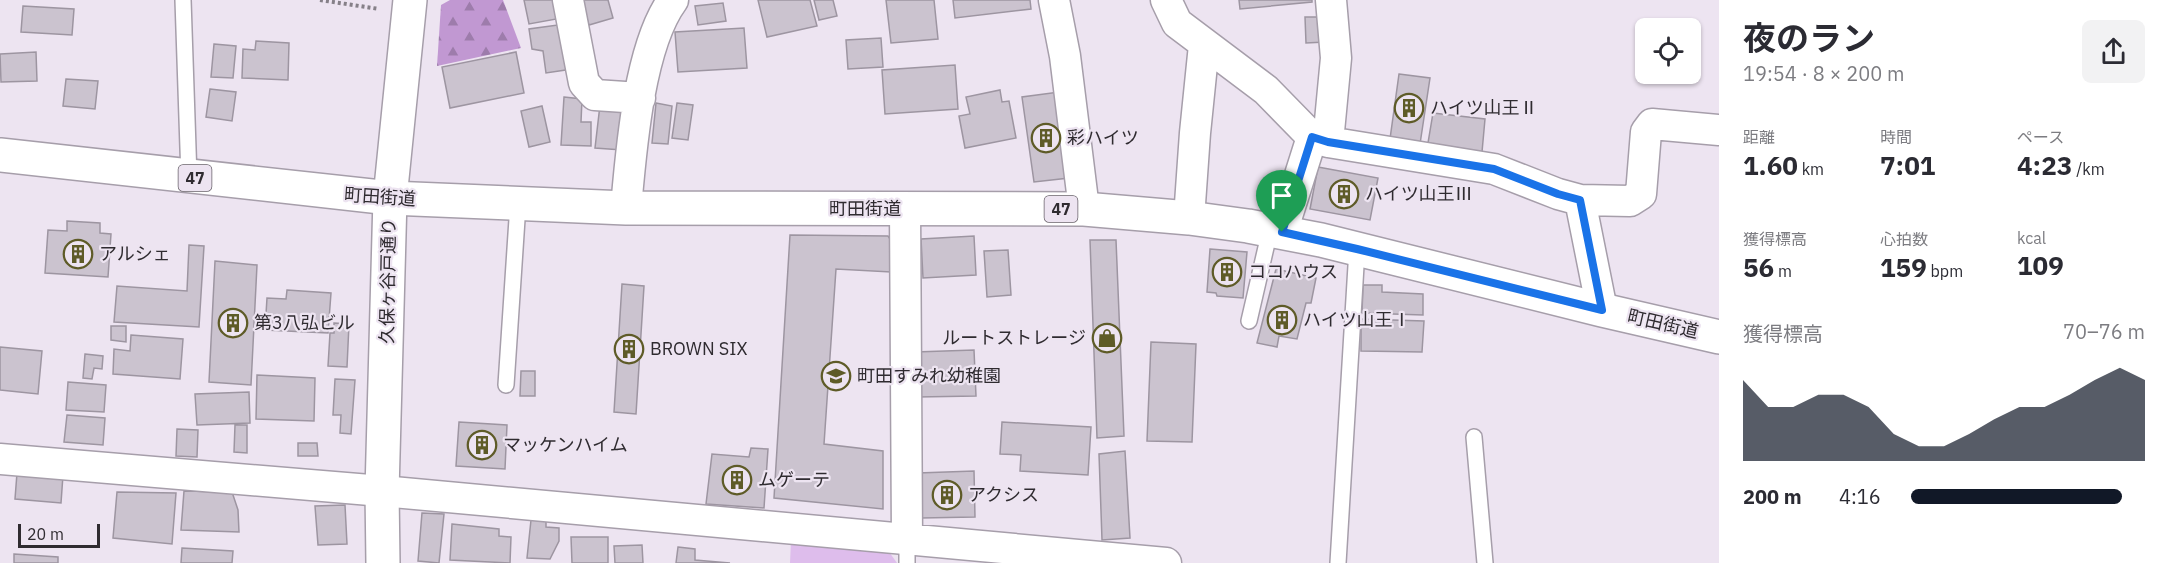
<!DOCTYPE html>
<html lang="ja">
<head>
<meta charset="utf-8">
<style>
  body { margin:0; font-family:"IBM Plex Sans","Noto Sans JP",sans-serif; background:#f2f2f3; color:#2b2b33; height:100vh; display:flex; flex-direction:column; font-size:22px; white-space:nowrap }
  * { box-sizing:border-box; margin:0 }
  p { font-size:20px; color:#7c7c81 }
  .icon { flex:none; width:33px; height:33px; fill:none; stroke:currentColor; stroke-width:2; stroke-linecap:round; stroke-linejoin:round }
  .map { position:relative; flex:1; overflow:hidden }
  .drawer { display:flex; flex-direction:column; background:#fff; width:450px }
  .drawer>* { flex:none }
  .buttons { position:absolute; left:1635px; top:18px; display:grid; gap:12px }
  .buttons a { display:grid; place-items:center; width:66px; height:66px; border-radius:9px; background:#fff; box-shadow:0 2px 4px #0004; font-size:30px }
  .scale { position:absolute; left:18px; bottom:15px; width:82px; box-sizing:border-box; padding-left:6px; border:3px solid #2f2b30; border-top:0; font-size:16px; line-height:21px; white-space:nowrap; color:#2f2b30; -webkit-text-stroke:4px #ede4f1; paint-order:stroke }
  .pin { position:absolute; display:grid; place-items:center; width:51px; height:51px; color:#fff; margin:-62px -26px; border-radius:50% 50% 50% 0; rotate:-45deg; box-shadow:0 0 6px #0007 }
  .pin .icon { rotate:45deg }
  .round { display:grid; place-items:center; flex:none; width:63px; height:63px; border-radius:9px; background:#f2f2f3 }
  .overview { display:flex; align-items:center; justify-content:space-between; height:102px; padding:0 24px }
  h1 { font-size:33px; font-weight:700; line-height:45px }
  .metrics { display:grid; grid-template-columns:repeat(3,1fr); gap:9px; height:102px; padding:6px 24px }
  .metrics div { display:grid; align-content:center }
  .metrics b { font-size:26px; font-weight:700 }
  .metrics small { font-size:16px; font-weight:400 }
  .metrics p { font-size:16px }
  .chart { height:168px; padding:12px 24px }
  .chart p { display:flex; justify-content:space-between }
  .chart svg { width:100%; height:108px; margin-top:6px; fill:#111827; opacity:.7 }
  ul { padding:0 24px; list-style:none; font-size:20px }
  li { display:grid; grid-template-columns:96px 72px 1fr; align-items:center; height:45px }
  li i { height:15px; border-radius:8px; background:#111827 }
  main { display:flex; flex:1; min-height:0 }
  .map>svg:first-child { display:block }
  .green { fill:#debdec }
  .forest { fill:url(#forest-firs) }
  .building { fill:#cbc3cf; stroke:#9d95a1; stroke-width:1.5 }
  .lines { fill:none; stroke-linecap:round; stroke-linejoin:round }
  .service-casing { stroke:#a69eaa; stroke-width:18 }
  .minor-casing { stroke:#a69eaa; stroke-width:33 }
  .tertiary-casing { stroke:#a69eaa; stroke-width:36 }
  .primary-casing { stroke:#a69eaa; stroke-width:36 }
  .path { stroke:#868088; stroke-width:4; stroke-dasharray:3 3; stroke-linecap:butt }
  .service { stroke:#fff; stroke-width:15 }
  .minor { stroke:#fff; stroke-width:30 }
  .tertiary { stroke:#fff; stroke-width:33 }
  .primary { stroke:#fff; stroke-width:33 }
  .route-casing { stroke:#fff; stroke-width:12 }
  .route { stroke:#1a73e8; stroke-width:8 }
  .labels { text-anchor:middle; stroke-width:4.5; stroke-linejoin:round; paint-order:stroke }
  .shield { fill:#ede4f1; stroke:#68626a; stroke-width:1.5 }
  .shield-label { font-size:16px; font-weight:bold; fill:#2f2b30 }
  .poi-label { font-size:18px; fill:#2f2b30; stroke:#ede4f1; text-anchor:start }
  .street-label { font-size:18px; fill:#2f2b30; stroke:#ede4f1 }
</style>
</head>
<body>
<main>
<div class="map">
<svg width="1719" height="563" viewBox="0 0 1719 563">
  <defs>
    <pattern id="forest-firs" width="22" height="20" patternUnits="userSpaceOnUse" patternTransform="scale(1.5)"><rect width="22" height="20" fill="#c198d2"/><path d="M5 1l3.5 6h-7zM16 11l3.5 6h-7z" fill="#9d7cab"/></pattern>
  </defs>
  <rect width="100%" height="100%" fill="#ede4f1"/>
  <!-- green -->
  <path class="green" d="M 791,541 L 887,549 L 897,563 L 790,563 Z"/>
  <!-- forest -->
  <path class="forest" d="M 450,0 L 503,0 L 521,48 L 437,66 L 441,5 Z"/>
  <!-- building -->
  <path class="building" d="M 524,0 L 559,0 L 562,18 L 529,24 Z
    M 581,0 L 608,0 L 613,18 L 589,25 Z
    M 758,0 L 810,0 L 817,26 L 767,37 Z
    M 814,0 L 833,0 L 837,16 L 819,20 Z
    M 886,0 L 934,0 L 938,39 L 891,43 Z
    M 953,0 L 1030,0 L 1031,9 L 955,18 Z
    M 1239,0 L 1312,0 L 1312,2 L 1240,9 Z
    M 723,3 L 726,21 L 698,25 L 695,6 Z
    M 23,6 L 74,9 L 72,35 L 21,32 Z
    M 1305,17 L 1324,17 L 1325,42 L 1306,43 Z
    M 565,24 L 572,69 L 546,73 L 543,51 L 532,49 L 529,29 Z
    M 744,28 L 747,68 L 678,72 L 675,32 Z
    M 881,38 L 883,67 L 848,69 L 846,40 Z
    M 256,41 L 289,43 L 288,80 L 242,78 L 243,49 L 255,50 Z
    M 214,44 L 236,46 L 233,78 L 211,77 Z
    M 36,52 L 37,81 L 1,82 L 0,54 Z
    M 516,52 L 524,93 L 450,108 L 442,67 Z
    M 955,65 L 958,109 L 885,114 L 882,70 Z
    M 1399,74 L 1430,78 L 1420,144 L 1390,139 Z
    M 66,79 L 98,81 L 95,109 L 63,106 Z
    M 210,89 L 236,92 L 232,121 L 206,117 Z
    M 1000,90 L 1002,102 L 1009,101 L 1016,138 L 965,148 L 959,116 L 970,114 L 966,97 Z
    M 1059,92 L 1069,178 L 1034,182 L 1022,97 Z
    M 564,97 L 582,99 L 581,122 L 591,122 L 591,146 L 561,145 Z
    M 656,103 L 672,106 L 668,144 L 652,143 Z
    M 677,103 L 693,105 L 688,140 L 672,138 Z
    M 600,105 L 627,108 L 622,150 L 595,148 Z
    M 542,106 L 550,142 L 529,147 L 521,111 Z
    M 1433,113 L 1485,119 L 1482,152 L 1428,143 Z
    M 1318,167 L 1378,178 L 1370,220 L 1310,209 Z
    M 67,221 L 100,223 L 100,233 L 111,234 L 108,277 L 45,273 L 48,230 L 67,231 Z
    M 790,235 L 888,236 L 892,242 L 891,272 L 836,269 L 824,444 L 883,451 L 883,509 L 774,498 Z
    M 974,236 L 976,275 L 923,278 L 921,239 Z
    M 1090,240 L 1116,240 L 1124,436 L 1097,438 Z
    M 189,245 L 204,246 L 199,327 L 114,322 L 117,286 L 187,291 Z
    M 1210,249 L 1247,252 L 1243,298 L 1217,296 L 1216,293 L 1207,292 Z
    M 1008,250 L 1011,295 L 987,297 L 984,251 Z
    M 215,261 L 257,265 L 251,385 L 209,382 Z
    M 1276,269 L 1316,278 L 1311,303 L 1306,303 L 1297,339 L 1279,336 L 1277,347 L 1257,343 Z
    M 622,284 L 644,286 L 636,414 L 614,412 Z
    M 1363,285 L 1382,285 L 1382,292 L 1423,294 L 1423,315 L 1362,313 Z
    M 287,290 L 331,293 L 328,333 L 265,330 L 267,298 L 286,299 Z
    M 1361,319 L 1424,321 L 1422,352 L 1361,351 Z
    M 334,323 L 349,324 L 347,367 L 328,366 L 330,333 L 334,333 Z
    M 111,326 L 126,326 L 126,342 L 111,340 Z
    M 131,335 L 183,339 L 180,379 L 113,374 L 114,349 L 130,351 Z
    M 1151,342 L 1196,344 L 1192,442 L 1147,441 Z
    M 0,347 L 42,351 L 38,394 L 0,390 Z
    M 974,350 L 976,396 L 917,397 L 915,352 Z
    M 85,354 L 103,356 L 102,369 L 94,368 L 92,379 L 83,378 Z
    M 521,371 L 535,371 L 535,396 L 520,396 Z
    M 257,375 L 315,378 L 314,421 L 256,419 Z
    M 335,379 L 355,380 L 351,434 L 340,433 L 341,415 L 333,415 Z
    M 68,382 L 106,385 L 104,412 L 66,410 Z
    M 249,392 L 250,423 L 197,425 L 195,394 Z
    M 67,415 L 105,418 L 103,445 L 64,442 Z
    M 459,422 L 507,425 L 505,469 L 456,466 Z
    M 1002,422 L 1091,427 L 1088,475 L 1020,471 L 1021,455 L 1000,454 Z
    M 235,425 L 247,425 L 247,453 L 234,452 Z
    M 177,429 L 198,430 L 197,457 L 176,456 Z
    M 298,443 L 317,443 L 318,456 L 298,456 Z
    M 751,448 L 768,449 L 764,508 L 706,504 L 712,454 L 749,457 Z
    M 1125,451 L 1130,538 L 1102,540 L 1099,454 Z
    M 974,471 L 975,517 L 921,518 L 918,473 Z
    M 17,473 L 63,475 L 61,503 L 15,499 Z
    M 184,491 L 232,492 L 238,510 L 239,532 L 181,530 Z
    M 117,492 L 176,493 L 172,544 L 113,538 Z
    M 345,505 L 347,544 L 318,545 L 315,506 Z
    M 422,513 L 444,514 L 439,563 L 418,561 Z
    M 531,520 L 546,521 L 546,527 L 559,528 L 559,541 L 550,559 L 527,558 Z
    M 452,524 L 499,529 L 499,536 L 511,537 L 510,563 L 450,560 Z
    M 571,537 L 608,537 L 608,563 L 572,563 Z
    M 642,545 L 643,563 L 615,563 L 614,546 Z
    M 678,547 L 695,549 L 695,560 L 730,563 L 676,563 Z
    M 182,548 L 233,551 L 232,563 L 181,563 Z
    M 14,554 L 58,557 L 58,563 L 14,563 Z"/>
  <g class="lines">
    <!-- service casing -->
    <g class="service-casing">
      <path id="service" d="M 183,0 L 189,178
        M 1249,321 L 1270,230
        M 506,385 L 518,204
        M 1474,437 L 1485,563
        M 907,540 L 907,563
        M 1338,563 L 1357,249"/>
    </g>
    <!-- minor casing -->
    <g class="minor-casing">
      <path id="minor" d="M 568,0 L 584,83 L 595,95 L 640,98
        M 1054,0 L 1065,56 L 1084,209
        M 1166,0 L 1177,23 L 1266,90 L 1312,137 L 1328,142 L 1494,169 L 1558,194 L 1580,200 L 1630,201 L 1641,194 L 1646,132 L 1652,124 L 1719,130
        M 1328,142 L 1336,58 L 1331,0
        M 1580,200 L 1602,310
        M 626,208 C 631,151 639,46 673,0
        M 905,209 L 907,540
        M 1189,218 L 1195,133 L 1204,45
        M 1282,232 L 1312,137
        M 0,459 L 382,491 L 1166,563"/>
    </g>
    <!-- tertiary casing -->
    <g class="tertiary-casing">
      <path id="tertiary" d="M 383,563 L 382,491 L 390,198 L 410,0"/>
    </g>
    <!-- primary casing -->
    <g class="primary-casing">
      <path id="primary" d="M 0,155 L 390,198 L 626,208 L 1084,209 L 1189,218 L 1248,226 L 1321,240 L 1602,310 L 1719,337"/>
    </g>
    <!-- path -->
    <path class="path" d="M 320,0 L 379,9"/>
    <!-- service -->
    <use href="#service" class="service"/>
    <!-- minor -->
    <use href="#minor" class="minor"/>
    <!-- tertiary -->
    <use href="#tertiary" class="tertiary"/>
    <!-- primary -->
    <use href="#primary" class="primary"/>
  </g>
  <g class="lines">
    <!-- route casing -->
    <g class="route-casing">
      <path id="route" d="M 1312,137 L 1328,142 L 1494,169 L 1558,194 L 1580,200 L 1602,310 L 1357,249 L 1282,232 Z"/>
    </g>
    <!-- route -->
    <use href="#route" class="route"/>
  </g>
  <!-- icons -->
  <defs>
    <g id="building-ring" transform="scale(1.5)"><circle r="9.5" fill="#ede4f1" stroke="#5e5b27" stroke-width="1.5"/><path d="M-4-6H4V6H1V3H-1V6H-4ZM-2.5-4.3h1.7v1.8h-1.7ZM.8-4.3h1.7v1.8H.8ZM-2.5-1h1.7V.8h-1.7ZM.8-1h1.7V.8H.8Z" fill="#5e5b27"/></g>
    <g id="shop-ring" transform="scale(1.5)"><circle r="9.5" fill="#ede4f1" stroke="#5e5b27" stroke-width="1.5"/><path d="M-5-2.5h2.3a2.7 3.5 0 0 1 5.4 0H5L5.5 6h-11ZM-1.5-2.5h3a1.5 2.3 0 0 0-3 0Z" fill="#5e5b27"/></g>
    <g id="school-ring" transform="scale(1.5)"><circle r="9.5" fill="#ede4f1" stroke="#5e5b27" stroke-width="1.5"/><path d="M0-5L7-2L0 1L-7-2ZM-4 1L0 2.5L4 1V4Q0 6-4 4Z" fill="#5e5b27"/></g>
  </defs>
  <g fill-rule="evenodd">
    <use href="#building-ring" x="1409" y="108"/>
    <use href="#building-ring" x="1046" y="138"/>
    <use href="#building-ring" x="1344" y="194"/>
    <use href="#building-ring" x="78" y="254"/>
    <use href="#building-ring" x="1227" y="272"/>
    <use href="#building-ring" x="1282" y="320"/>
    <use href="#building-ring" x="233" y="323"/>
    <use href="#shop-ring" x="1107" y="338"/>
    <use href="#building-ring" x="629" y="349"/>
    <use href="#school-ring" x="836" y="376"/>
    <use href="#building-ring" x="482" y="445"/>
    <use href="#building-ring" x="737" y="480"/>
    <use href="#building-ring" x="947" y="495"/>
  </g>
  <g class="labels">
    <!-- shield labels -->
    <g class="shield">
      <rect x="178.5" y="165" width="33" height="26" rx="4.5"/>
      <rect x="1044.5" y="196" width="33" height="26" rx="4.5"/>
    </g>
    <g class="shield-label">
      <text x="195" y="184">47</text>
      <text x="1061" y="215">47</text>
    </g>
    <!-- poi labels -->
    <g class="poi-label">
      <text x="1430" y="114">ハイツ山王Ⅱ</text>
      <text x="1067" y="144">彩ハイツ</text>
      <text x="1365" y="200">ハイツ山王Ⅲ</text>
      <text x="99" y="260">アルシェ</text>
      <text x="1248" y="278">ココハウス</text>
      <text x="1303" y="326">ハイツ山王Ⅰ</text>
      <text x="254" y="329">第3八弘ビル</text>
      <text x="1086" y="344" text-anchor="end">ルートストレージ</text>
      <text x="650" y="355">BROWN SIX</text>
      <text x="857" y="382">町田すみれ幼稚園</text>
      <text x="503" y="451">マッケンハイム</text>
      <text x="758" y="486">ムゲーテ</text>
      <text x="968" y="501">アクシス</text>
    </g>
    <!-- street labels -->
    <g class="street-label">
      <text transform="translate(380 197) rotate(4)" y="6">町田街道</text>
      <text x="865" y="215">町田街道</text>
      <text transform="translate(388 281) rotate(-89)" y="6">久保ヶ谷戸通り</text>
      <text transform="translate(1663 324) rotate(13)" y="6">町田街道</text>
    </g>
  </g>
</svg>
<div class="buttons">
<a><svg class="icon" aria-label="locate" viewBox="0 0 24 24"><circle cx="12" cy="12" r="6"/><path d="M12 2v4M12 18v4M2 12h4M18 12h4"/></svg></a>
</div>
<div class="scale">20 m</div>
<div class="pin" style="left:1282px;top:232px;background:#1e9e55"><svg class="icon" aria-label="arrive" viewBox="0 0 24 24"><path d="M6 21V4h12l-3 4 3 4H6"/></svg></div>
</div>
<section class="drawer">
<div class="overview"><div><h1>夜のラン</h1><p>19:54 · 8 × 200 m</p></div><a class="round"><svg class="icon" aria-label="share" viewBox="0 0 24 24"><path d="M12 15V3M7 8l5-5 5 5M5 13v7h14v-7"/></svg></a></div>
<div class="metrics">
<div><p>距離</p><b>1.60<small> km</small></b></div>
<div><p>時間</p><b>7:01</b></div>
<div><p>ペース</p><b>4:23<small> /km</small></b></div>
</div>
<div class="metrics">
<div><p>獲得標高</p><b>56<small> m</small></b></div>
<div><p>心拍数</p><b>159<small> bpm</small></b></div>
<div><p>kcal</p><b>109</b></div>
</div>
<div class="chart"><p><span>獲得標高</span>70–76 m</p>
<svg viewBox="0 0 160 44" preserveAspectRatio="none"><path d="M0 44V11L10 22L20 22L30 17L40 17L50 22L60 33L70 38L80 38L90 33L100 27L110 22L120 22L130 17L140 11L150 6L160 11V44z"/></svg>
</div>
<ul>
<li><b>200 m</b>4:16<i style="width:90%"></i></li>
</ul>
</section>
</main>
</body>
</html>
